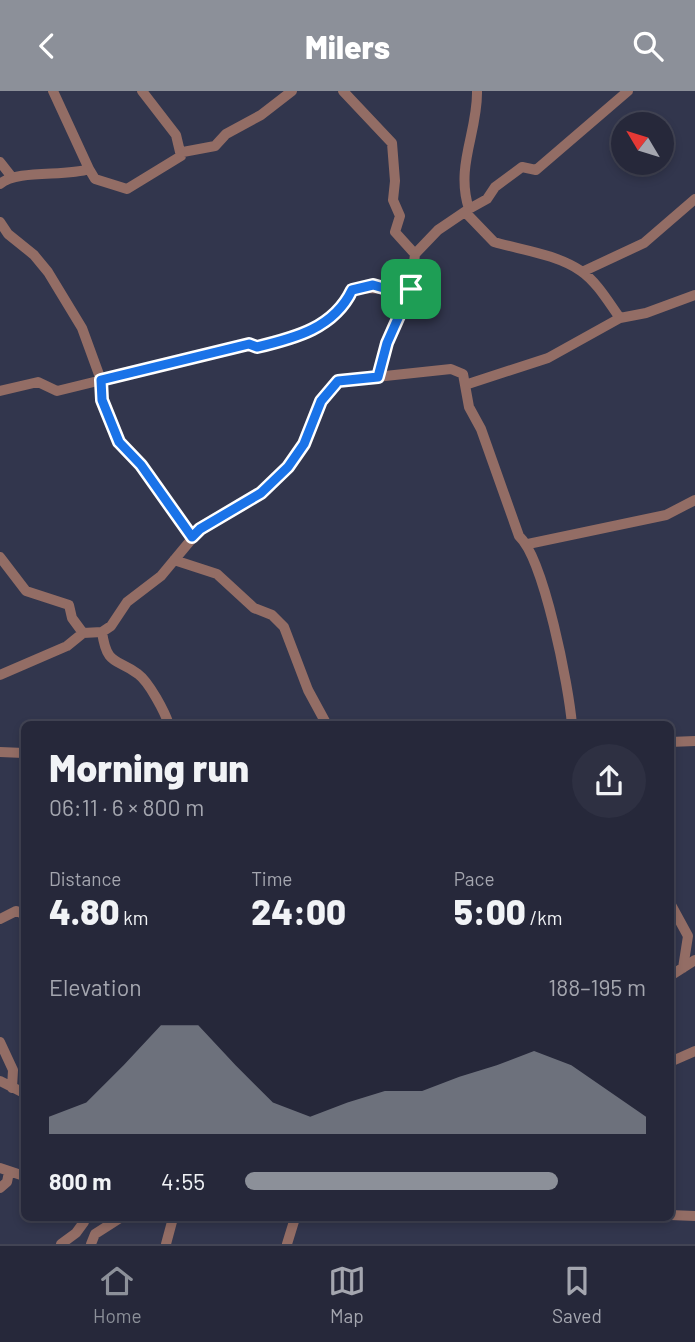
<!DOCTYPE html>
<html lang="en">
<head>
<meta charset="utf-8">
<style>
  body { margin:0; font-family:Barlow,sans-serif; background:#2e3042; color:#f1f3f6; height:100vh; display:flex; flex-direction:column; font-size:26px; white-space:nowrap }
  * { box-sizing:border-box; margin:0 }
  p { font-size:23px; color:#a4a6af }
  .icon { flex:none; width:38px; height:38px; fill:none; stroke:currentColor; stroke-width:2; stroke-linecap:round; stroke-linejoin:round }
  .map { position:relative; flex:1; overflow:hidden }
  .details { position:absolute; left:21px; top:630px; width:653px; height:500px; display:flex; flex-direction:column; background:#26283a; border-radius:10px; box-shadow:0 4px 10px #0003,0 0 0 2px #424454 }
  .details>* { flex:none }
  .needle { width:46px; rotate:308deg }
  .controls { position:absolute; left:611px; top:21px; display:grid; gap:14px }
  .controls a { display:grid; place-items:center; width:63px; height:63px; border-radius:50%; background:#26283a; box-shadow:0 4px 10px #0003,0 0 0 2px #424454; font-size:35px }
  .pin { position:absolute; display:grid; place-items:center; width:60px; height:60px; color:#fff; margin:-30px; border-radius:14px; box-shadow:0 4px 10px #0006 }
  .round { display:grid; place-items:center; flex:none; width:74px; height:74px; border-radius:37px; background:#2e3042 }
  .overview { display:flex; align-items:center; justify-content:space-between; height:119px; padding:0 28px }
  h1 { font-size:38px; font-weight:800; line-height:52px }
  .figures { display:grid; grid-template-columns:repeat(3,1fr); gap:10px; height:119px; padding:7px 28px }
  .figures div { display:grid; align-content:center }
  .figures b { font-size:35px; font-weight:800 }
  .figures small { font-size:19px; font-weight:400 }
  .figures p { font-size:19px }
  .chart { height:196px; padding:14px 28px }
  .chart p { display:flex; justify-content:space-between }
  .chart svg { width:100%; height:126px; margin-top:7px; fill:#8c9099; opacity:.7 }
  ul { padding:0 28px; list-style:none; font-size:23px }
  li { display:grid; grid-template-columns:112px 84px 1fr; align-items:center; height:52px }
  li i { height:18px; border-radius:9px; background:#8c9099 }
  header { display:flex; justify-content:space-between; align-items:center; height:91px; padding:0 28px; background:#8c9099; color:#fff; font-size:32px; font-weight:800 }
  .menu { display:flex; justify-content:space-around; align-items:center; height:98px; border-top:2px solid #424454; background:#26283a; font-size:19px; color:#a4a6af }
  .menu a { display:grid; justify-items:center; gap:4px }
  .menu .selected { color:#8c9099 }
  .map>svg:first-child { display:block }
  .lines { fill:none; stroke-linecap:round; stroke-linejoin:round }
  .minor { stroke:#936d65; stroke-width:10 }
  .route-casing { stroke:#fff; stroke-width:14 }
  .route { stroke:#1a73e8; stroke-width:9 }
</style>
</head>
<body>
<header><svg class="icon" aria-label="back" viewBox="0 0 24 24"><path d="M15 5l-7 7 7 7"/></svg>Milers<svg class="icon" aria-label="search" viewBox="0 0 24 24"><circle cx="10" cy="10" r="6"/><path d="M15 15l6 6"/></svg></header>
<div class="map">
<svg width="695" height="1153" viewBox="0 0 695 1153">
  <rect width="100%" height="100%" fill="#32364d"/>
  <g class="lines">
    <!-- minor -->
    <path class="minor" d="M 53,0 L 89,78
      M 343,0 L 392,52 L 395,90 L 393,109 L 400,125 L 395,141 L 415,163
      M 183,61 L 215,55 L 226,43 L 261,24 L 292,0
      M 0,71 L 11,85
      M 0,93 C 17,78 66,86 89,78 L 95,88 L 127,98 L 181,65 L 176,44 L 142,0
      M 469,118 L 487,108 L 495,96 L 522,76 L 536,79 L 628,0
      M 467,123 L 494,151 C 521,159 556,163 581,180 C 597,191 609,212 620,227
      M 0,131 L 8,143 L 34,164 L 48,181 L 82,237 L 101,289 L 102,309 L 119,351 L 141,374 L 192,446
      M 582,181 L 644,152 L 695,108
      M 378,286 L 387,252 L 411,198 L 415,163 L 438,139 L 469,118 C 455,75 478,41 477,0
      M 465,294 L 548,267 L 620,227 L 646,222 L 695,204
      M 0,300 L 38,291 L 57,300 L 249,253 L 257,256 C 295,247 334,237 352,199 C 374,194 388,201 411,198
      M 528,453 L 666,424 L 695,409
      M 0,466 L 26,500 L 69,514 L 72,527 L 83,542
      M 174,469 L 217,483 L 254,517 L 272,524 L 284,536 L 308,599 L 327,634
      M 102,541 C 107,576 117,567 138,583 C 149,591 165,621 169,634
      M 0,584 L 67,555 L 83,542 L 102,541 L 111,535 L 127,511 L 161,485 L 200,438 L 261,402 L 288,376 L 304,353 L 321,310 L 338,290 L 451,278 L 463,283 L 469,316 L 481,338 L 519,445 C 544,468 569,596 572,634
      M 670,651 L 695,650
      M 0,661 L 24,662
      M 670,812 L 688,845 L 683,877
      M 0,828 L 16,820 L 24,823
      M 670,885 L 695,869
      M 0,951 L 13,979 L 12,997
      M 670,971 L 695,960
      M 0,990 L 24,1002
      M 0,1077 L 24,1085
      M 0,1097 L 7,1091 L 9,1081
      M 670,1124 L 695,1125
      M 61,1153 L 76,1142 L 84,1131
      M 91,1153 L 95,1143 L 120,1127
      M 166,1153 L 173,1127
      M 287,1153 L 295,1127"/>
  </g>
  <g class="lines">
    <!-- route casing -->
    <g class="route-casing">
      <path id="route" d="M 373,194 L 394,200 L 411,198 L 387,252 L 378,286 L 338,290 L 321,310 L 304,353 L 288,376 L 261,402 L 200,438 L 192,446 L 141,374 L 119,351 L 102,309 L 101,289 L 249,253 L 257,256 C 295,247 334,237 352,199 Z"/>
    </g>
    <!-- route -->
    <use href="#route" class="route"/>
  </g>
</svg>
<div class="controls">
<a><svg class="needle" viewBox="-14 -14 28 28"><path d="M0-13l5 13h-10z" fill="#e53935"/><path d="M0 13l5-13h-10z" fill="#a4a6af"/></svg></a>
</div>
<div class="pin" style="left:411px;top:198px;background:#1e9e55"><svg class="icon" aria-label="arrive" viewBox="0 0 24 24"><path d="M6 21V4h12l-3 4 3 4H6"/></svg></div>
<section class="details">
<div class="overview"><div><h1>Morning run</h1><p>06:11 · 6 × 800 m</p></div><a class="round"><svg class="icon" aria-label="share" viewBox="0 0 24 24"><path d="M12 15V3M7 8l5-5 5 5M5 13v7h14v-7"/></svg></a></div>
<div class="figures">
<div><p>Distance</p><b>4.80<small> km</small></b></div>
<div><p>Time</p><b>24:00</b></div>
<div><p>Pace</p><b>5:00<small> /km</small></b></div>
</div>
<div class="chart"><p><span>Elevation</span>188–195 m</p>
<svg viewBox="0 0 160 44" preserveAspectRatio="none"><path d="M0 44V38L10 33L20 20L30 6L40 6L50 20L60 33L70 38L80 33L90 29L100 29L110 24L120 20L130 15L140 20L150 29L160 38V44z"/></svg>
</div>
<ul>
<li><b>800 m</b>4:55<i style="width:78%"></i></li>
</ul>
</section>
</div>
<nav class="menu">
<a class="selected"><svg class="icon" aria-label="home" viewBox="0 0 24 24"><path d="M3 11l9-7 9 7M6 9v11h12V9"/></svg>Home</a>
<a><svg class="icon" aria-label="map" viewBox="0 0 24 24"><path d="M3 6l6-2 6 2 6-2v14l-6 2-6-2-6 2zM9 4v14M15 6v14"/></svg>Map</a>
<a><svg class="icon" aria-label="saved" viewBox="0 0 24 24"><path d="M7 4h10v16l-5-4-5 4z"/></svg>Saved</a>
</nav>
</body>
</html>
